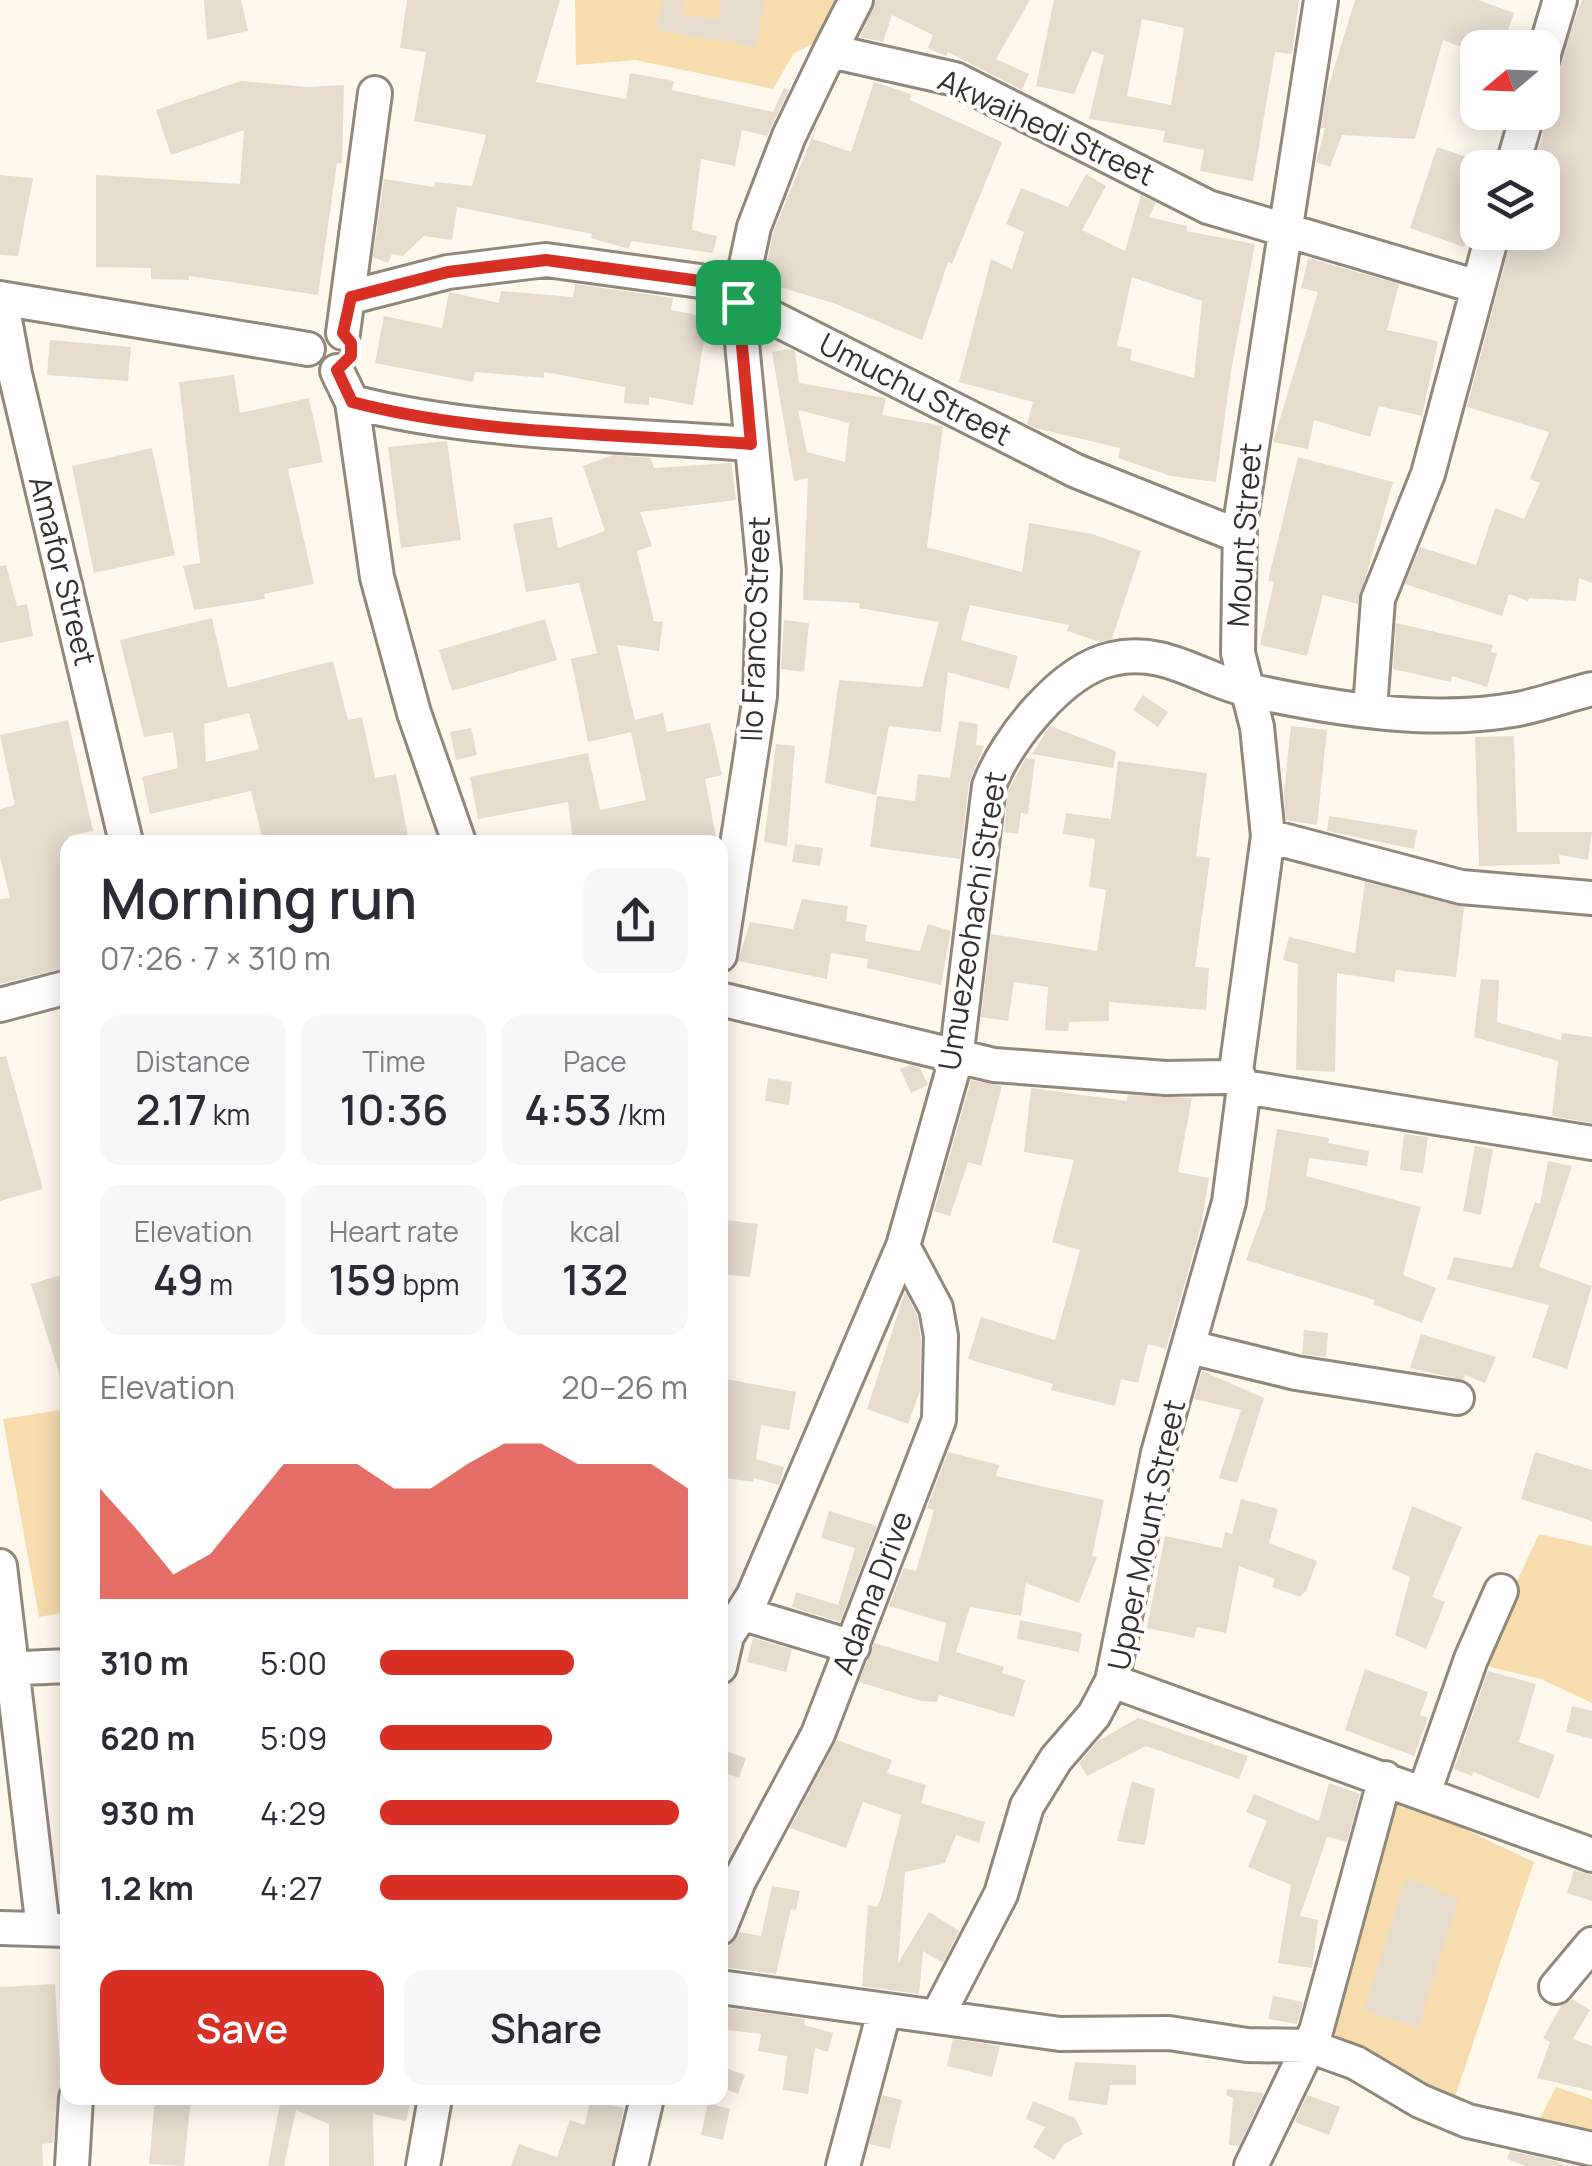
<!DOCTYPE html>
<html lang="en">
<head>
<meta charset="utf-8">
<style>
  body { margin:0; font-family:Manrope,sans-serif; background:#f7f7f7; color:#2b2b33; height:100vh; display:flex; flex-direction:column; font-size:38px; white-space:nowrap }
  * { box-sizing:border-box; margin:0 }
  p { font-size:32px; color:#7c7c81 }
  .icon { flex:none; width:55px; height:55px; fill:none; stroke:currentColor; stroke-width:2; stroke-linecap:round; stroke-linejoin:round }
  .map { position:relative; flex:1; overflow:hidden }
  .panel { position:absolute; left:60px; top:835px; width:668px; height:1270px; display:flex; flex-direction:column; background:#fff; border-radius:20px; box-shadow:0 5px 25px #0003 }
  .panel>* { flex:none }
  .needle { width:65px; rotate:251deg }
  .tools { position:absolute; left:1460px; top:30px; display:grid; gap:20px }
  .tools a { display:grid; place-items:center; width:100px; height:100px; border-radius:20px; background:#fff; box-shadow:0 5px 25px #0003; font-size:50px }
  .pin { position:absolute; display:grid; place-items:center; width:85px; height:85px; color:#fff; margin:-42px; border-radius:20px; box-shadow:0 5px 15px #0006 }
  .round { display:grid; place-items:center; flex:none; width:105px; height:105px; border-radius:20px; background:#f7f7f7 }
  .headline { display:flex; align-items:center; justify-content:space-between; height:170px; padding:0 40px }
  h1 { font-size:55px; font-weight:600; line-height:75px }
  .figures { display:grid; grid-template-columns:repeat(3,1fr); gap:15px; height:170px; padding:10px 40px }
  .figures div { display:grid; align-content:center; border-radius:20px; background:#f7f7f7; text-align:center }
  .figures b { font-size:42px; font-weight:600 }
  .figures small { font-size:28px; font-weight:400 }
  .figures p { font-size:28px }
  .chart { height:280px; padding:20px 40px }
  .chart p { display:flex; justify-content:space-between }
  .chart svg { width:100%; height:180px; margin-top:10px; fill:#d93025; opacity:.7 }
  .action { display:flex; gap:20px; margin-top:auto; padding:20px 40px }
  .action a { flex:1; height:115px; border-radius:20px; background:#d93025; color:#fff; font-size:40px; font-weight:600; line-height:115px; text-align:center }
  .action a+a { background:#f7f7f7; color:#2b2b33 }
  ul { padding:0 40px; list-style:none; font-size:32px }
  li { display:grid; grid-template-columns:160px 120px 1fr; align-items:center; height:75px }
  li i { height:25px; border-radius:12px; background:#d93025 }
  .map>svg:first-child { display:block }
  .green { fill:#f7dcae }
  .building { fill:#e5dcce; fill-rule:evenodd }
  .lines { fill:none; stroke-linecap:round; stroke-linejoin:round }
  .minor-casing { stroke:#90887b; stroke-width:38 }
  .minor { stroke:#fff; stroke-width:32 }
  .route-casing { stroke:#fff; stroke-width:20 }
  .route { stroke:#d93025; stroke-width:12 }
  .labels { text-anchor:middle; stroke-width:8; stroke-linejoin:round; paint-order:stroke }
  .street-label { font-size:30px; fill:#35322c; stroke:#fff }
</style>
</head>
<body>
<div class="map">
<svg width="1592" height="2166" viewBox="0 0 1592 2166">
  <rect width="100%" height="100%" fill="#fff8ed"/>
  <!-- green -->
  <path class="green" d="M 575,0 L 843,0 L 821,40 L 794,53 L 773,89 L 635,60 L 576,65 Z
    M 67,1409 L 67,1612 L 39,1617 L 3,1419 Z
    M 1539,1534 L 1592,1546 L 1592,1703 L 1541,1679 L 1478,1664 Z
    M 1391,1794 L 1534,1862 L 1453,2103 L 1316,2031 Z
    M 1556,2087 L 1592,2099 L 1592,2140 L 1537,2124 Z"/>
  <!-- building -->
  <path class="building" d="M 204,0 L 241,0 L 248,31 L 207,40 Z
    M 407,0 L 560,0 L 536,82 L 626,99 L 630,73 L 674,81 L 672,90 L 773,112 L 784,88 L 789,90 L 767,136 L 742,130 L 735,166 L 701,159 L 692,230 L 717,236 L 713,253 L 631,241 L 629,249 L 591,238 L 592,234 L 457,207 L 452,240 L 424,236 L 403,256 L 392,254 L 388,263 L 373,257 L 384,179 L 434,187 L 435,182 L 472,186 L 486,135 L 414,121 L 426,52 L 400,48 Z
    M 662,0 L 683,0 L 681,14 L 718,20 L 721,0 L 764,0 L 757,47 L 657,30 Z
    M 876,0 L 1030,0 L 996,59 L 1029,74 L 1022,90 L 948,52 L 946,56 L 928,48 L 933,35 L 892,15 L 883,42 L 860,37 Z
    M 1054,0 L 1299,0 L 1292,54 L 1275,52 L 1253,181 L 1200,171 L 1204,150 L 1163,142 L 1165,131 L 1089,119 L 1104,55 L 1092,51 L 1074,94 L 1036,86 ZM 1142,19 L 1184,28 L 1171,105 L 1127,96 Z
    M 1355,0 L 1478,0 L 1514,13 L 1502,48 L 1478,48 L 1478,53 L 1443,40 L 1415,139 L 1342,135 L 1330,167 L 1316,162 L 1325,128 L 1321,128 L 1327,91 Z
    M 1582,0 L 1592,0 L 1592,583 L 1579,578 L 1576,601 L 1529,598 L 1528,601 L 1509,594 L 1502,616 L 1405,584 L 1420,547 L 1476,565 L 1495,508 L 1524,519 L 1540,483 L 1530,479 L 1549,432 L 1467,407 L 1511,240 L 1542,248 L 1542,168 L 1533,168 L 1558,81 L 1553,79 Z
    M 241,81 L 308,87 L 344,85 L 342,163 L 337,163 L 318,295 L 189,276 L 189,280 L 151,279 L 151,268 L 96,267 L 96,175 L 240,184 L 244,130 L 171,155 L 156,110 Z
    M 874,82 L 911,94 L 910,100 L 1002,142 L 952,264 L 948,262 L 922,340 L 836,304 L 763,282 L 773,233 L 819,120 L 813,139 L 851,152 Z
    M 1437,147 L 1478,161 L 1478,205 L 1464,247 L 1410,228 Z
    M 1086,174 L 1106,186 L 1082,230 L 1125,251 L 1141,195 L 1156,203 L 1149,217 L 1187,226 L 1186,231 L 1255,244 L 1231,371 L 1216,482 L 1171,476 L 1118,458 L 1120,448 L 1035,428 L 1027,424 L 1033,402 L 959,382 L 991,259 L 1012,269 L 1024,232 L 1006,224 L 1021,188 L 1068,207 ZM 1132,277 L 1202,301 L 1194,378 L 1130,360 L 1132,349 L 1117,346 Z
    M 0,175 L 33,178 L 18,256 L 0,255 Z
    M 1308,258 L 1399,284 L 1387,330 L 1438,341 L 1422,416 L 1379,406 L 1370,437 L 1314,420 L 1308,449 L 1273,442 L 1318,292 L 1301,288 Z
    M 575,284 L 673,298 L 671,310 L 708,317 L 693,405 L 649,397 L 649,405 L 624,403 L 625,387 L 544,372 L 544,378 L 475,372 L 473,382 L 375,363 L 384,316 L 442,328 L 449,292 L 499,303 L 501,291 L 573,297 Z
    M 50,340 L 131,347 L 128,381 L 47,375 Z
    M 790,349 L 795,351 L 799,383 L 886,398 L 882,415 L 943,426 L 927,547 L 1022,572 L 1029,523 L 1092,534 L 1141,551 L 1112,639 L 1100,642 L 1067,631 L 1069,625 L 970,605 L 961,640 L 1018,656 L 1009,689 L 948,672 L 941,732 L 889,726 L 876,795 L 825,783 L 839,680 L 922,687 L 939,622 L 859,608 L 860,603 L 803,600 L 808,478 L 794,481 L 772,352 ZM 798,410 L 849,423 L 845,462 L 807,452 Z
    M 234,375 L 240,413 L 309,398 L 323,462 L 288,469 L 314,584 L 264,594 L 265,599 L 194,610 L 183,566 L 200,563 L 179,382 Z
    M 447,441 L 461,540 L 401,548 L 388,447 Z
    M 152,448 L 175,555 L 94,573 L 72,466 Z
    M 613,455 L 651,458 L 654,468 L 731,463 L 736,500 L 640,512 L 652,546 L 637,551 L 654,621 L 663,622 L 659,651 L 617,645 L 635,720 L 663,713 L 667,732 L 710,723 L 722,775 L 705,779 L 717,842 L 698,842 L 698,837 L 676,842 L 573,842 L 568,802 L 478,819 L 470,777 L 588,753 L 600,810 L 646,800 L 631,732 L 588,742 L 571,659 L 597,653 L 579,583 L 526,592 L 513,524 L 552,517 L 558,548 L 605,531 L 583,466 Z
    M 1298,457 L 1393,482 L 1358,604 L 1323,595 L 1307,656 L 1260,645 L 1274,582 L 1268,581 Z
    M 6,565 L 17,606 L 27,604 L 33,636 L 0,643 L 0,566 Z
    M 212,618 L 228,688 L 333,661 L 348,720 L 362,717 L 375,778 L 396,774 L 409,842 L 263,842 L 251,791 L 150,814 L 142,777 L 178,768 L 173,732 L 144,737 L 120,640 ZM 249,713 L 259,749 L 206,762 L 204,724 Z
    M 545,619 L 557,660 L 452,691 L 439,650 Z
    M 784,620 L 809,623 L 804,672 L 781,669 Z
    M 1396,623 L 1493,645 L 1491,652 L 1497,653 L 1487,687 L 1452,676 L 1451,682 L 1393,669 Z
    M 1143,695 L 1168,712 L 1158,727 L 1133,710 Z
    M 68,720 L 93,831 L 68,836 L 68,967 L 0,984 L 0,899 L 10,898 L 0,857 L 0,809 L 15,805 L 0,735 Z
    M 959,721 L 978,724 L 976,745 L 984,746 L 969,783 L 960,859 L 870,847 L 877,796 L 915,801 L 918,774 L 950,778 Z
    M 1050,726 L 1116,751 L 1113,768 L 1032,754 Z
    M 1291,726 L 1327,730 L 1317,825 L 1286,820 L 1284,793 Z
    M 471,728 L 477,755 L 456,760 L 450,732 Z
    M 1514,736 L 1517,832 L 1592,832 L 1588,860 L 1559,855 L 1560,864 L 1479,866 L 1475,737 Z
    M 776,744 L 795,746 L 787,846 L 764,842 Z
    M 1026,758 L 1035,759 L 1028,814 L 1021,813 L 1018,834 L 1004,832 L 1008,791 Z
    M 1118,761 L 1207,773 L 1196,856 L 1210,858 L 1195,967 L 1209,968 L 1206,1010 L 1109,1002 L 1109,1021 L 1069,1022 L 1068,1031 L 1045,1030 L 1048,987 L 1014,982 L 1008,1021 L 981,1017 L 991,934 L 1097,951 L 1106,890 L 1089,887 L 1095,839 L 1063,834 L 1066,813 L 1111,819 Z
    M 1329,816 L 1417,830 L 1414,849 L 1327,831 Z
    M 795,844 L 823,848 L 820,866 L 792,862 Z
    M 1365,882 L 1464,907 L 1456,977 L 1396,970 L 1394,982 L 1337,973 L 1335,1072 L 1296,1070 L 1298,964 L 1283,960 L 1289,937 L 1355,953 Z
    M 802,899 L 848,906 L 846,921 L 867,925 L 865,941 L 920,951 L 928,924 L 951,931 L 941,985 L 867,968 L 868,959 L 831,953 L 827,979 L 738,961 L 750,922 L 793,929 Z
    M 1481,979 L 1499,980 L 1497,1022 L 1561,1040 L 1562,1033 L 1592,1037 L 1592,1123 L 1552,1116 L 1558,1061 L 1474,1037 Z
    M 6,1056 L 43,1189 L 0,1201 L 0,1057 Z
    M 910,1065 L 920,1068 L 928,1085 L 911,1093 L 900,1069 Z
    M 768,1078 L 792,1082 L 789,1105 L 765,1101 Z
    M 971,1080 L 1002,1086 L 981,1166 L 968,1162 L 950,1216 L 934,1211 Z
    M 1031,1088 L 1127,1101 L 1128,1095 L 1192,1098 L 1178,1172 L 1209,1178 L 1201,1226 L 1166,1349 L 1148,1344 L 1138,1383 L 1121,1379 L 1115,1406 L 1051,1390 L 1053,1384 L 968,1359 L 981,1317 L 1055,1340 L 1080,1250 L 1052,1242 L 1074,1160 L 1024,1152 Z
    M 1277,1129 L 1329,1138 L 1328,1143 L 1369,1151 L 1367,1166 L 1309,1158 L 1306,1176 L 1421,1207 L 1403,1275 L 1436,1288 L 1422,1323 L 1373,1304 L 1375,1300 L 1246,1260 L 1265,1208 Z
    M 1404,1134 L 1428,1137 L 1423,1173 L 1400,1170 Z
    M 1475,1146 L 1493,1149 L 1481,1215 L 1463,1211 Z
    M 1548,1161 L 1572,1166 L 1539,1267 L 1592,1286 L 1567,1369 L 1532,1357 L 1549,1305 L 1447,1279 L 1454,1257 L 1512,1268 L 1535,1202 L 1540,1204 Z
    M 726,1220 L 758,1224 L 750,1277 L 720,1274 Z
    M 68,1273 L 68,1385 L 63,1386 L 31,1284 Z
    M 905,1292 L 917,1315 L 921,1338 L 920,1391 L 908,1424 L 867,1409 Z
    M 1304,1330 L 1328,1333 L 1326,1357 L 1302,1354 Z
    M 1421,1334 L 1496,1357 L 1485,1383 L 1465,1375 L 1464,1380 L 1410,1368 Z
    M 1202,1371 L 1264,1398 L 1237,1483 L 1219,1478 L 1241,1410 L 1194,1399 Z
    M 720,1378 L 796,1392 L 789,1430 L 761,1425 L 756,1459 L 784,1467 L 779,1485 L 754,1478 L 753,1482 L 720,1477 Z
    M 948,1452 L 999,1465 L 996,1476 L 1104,1500 L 1092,1556 L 1097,1557 L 1079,1603 L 1026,1583 L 1021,1616 L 970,1607 L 956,1652 L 1004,1667 L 1002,1673 L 1025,1680 L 1014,1717 L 939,1695 L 937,1702 L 921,1701 L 859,1682 L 874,1643 L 938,1662 L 946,1623 L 889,1606 L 904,1568 L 916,1571 L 934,1510 L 927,1508 Z
    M 1535,1452 L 1592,1470 L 1592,1521 L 1521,1499 Z
    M 1241,1499 L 1278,1509 L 1269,1543 L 1317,1561 L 1306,1591 L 1300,1597 L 1272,1587 L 1275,1579 L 1239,1566 L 1226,1633 L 1197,1627 L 1194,1638 L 1147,1628 L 1165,1536 L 1222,1548 L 1225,1532 L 1232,1534 Z
    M 1412,1506 L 1462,1527 L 1432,1597 L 1445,1602 L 1426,1649 L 1395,1635 L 1410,1577 L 1392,1569 Z
    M 829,1511 L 877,1526 L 840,1622 L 792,1607 L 796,1592 L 838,1605 L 855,1548 L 821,1538 Z
    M 1020,1620 L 1082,1633 L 1079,1652 L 1017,1639 Z
    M 753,1638 L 792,1649 L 786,1672 L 747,1662 Z
    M 1365,1669 L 1428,1692 L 1420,1715 L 1428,1718 L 1414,1756 L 1345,1730 Z
    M 1488,1671 L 1536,1684 L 1519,1742 L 1555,1755 L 1539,1799 L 1473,1772 L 1472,1776 L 1454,1769 Z
    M 1572,1706 L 1592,1711 L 1592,1739 L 1566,1732 Z
    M 1138,1718 L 1248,1756 L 1239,1779 L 1146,1746 L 1087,1776 L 1079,1763 L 1098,1741 Z
    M 837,1740 L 892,1760 L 887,1773 L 926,1785 L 921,1803 L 985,1822 L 979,1843 L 956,1835 L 945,1863 L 905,1872 L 898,1963 L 929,1912 L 959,1931 L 943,1963 L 923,1951 L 919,1994 L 862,1986 L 868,1905 L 877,1907 L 881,1898 L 901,1815 L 863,1802 L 846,1848 L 790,1828 Z
    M 720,1749 L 746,1758 L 739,1778 L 720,1771 Z
    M 1132,1781 L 1155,1789 L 1145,1845 L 1117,1841 Z
    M 1329,1783 L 1360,1794 L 1347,1842 L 1327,1837 L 1300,1916 L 1318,1920 L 1312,1968 L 1278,1963 L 1291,1885 L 1248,1867 L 1267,1821 L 1246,1812 L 1254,1794 L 1319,1821 Z
    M 1574,1870 L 1592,1875 L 1592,1901 L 1567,1893 Z
    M 1406,1877 L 1459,1899 L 1418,2028 L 1364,2010 Z
    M 772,1886 L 800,1891 L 796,1910 L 791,1909 L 776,1974 L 723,1967 L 728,1946 L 740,1932 L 761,1936 Z
    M 55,1984 L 61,2086 L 53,2143 L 42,2144 L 43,2166 L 0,2166 L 0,1987 Z
    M 1273,1996 L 1303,2002 L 1297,2024 L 1268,2019 Z
    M 1572,1999 L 1590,2010 L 1573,2039 L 1592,2046 L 1592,2091 L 1537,2078 L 1550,2042 L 1543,2038 L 1561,2006 Z
    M 721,2007 L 805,2019 L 804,2025 L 833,2033 L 828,2052 L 815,2048 L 808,2094 L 783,2090 L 787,2056 L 758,2051 L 761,2034 L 720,2029 Z
    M 953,2039 L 1000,2046 L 992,2077 L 947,2066 Z
    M 1075,2062 L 1136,2065 L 1136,2085 L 1110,2085 L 1107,2105 L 1068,2100 Z
    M 720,2066 L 745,2075 L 738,2094 L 720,2087 Z
    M 1227,2089 L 1264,2093 L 1239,2146 L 1229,2145 L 1233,2098 L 1226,2095 Z
    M 882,2095 L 902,2100 L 890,2149 L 869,2144 Z
    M 1307,2095 L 1340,2107 L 1329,2135 L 1295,2122 Z
    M 155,2098 L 191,2098 L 184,2166 L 149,2164 Z
    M 269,2098 L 411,2098 L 406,2121 L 373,2114 L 374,2166 L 329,2166 L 329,2124 L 296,2110 L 284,2166 L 268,2166 L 280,2103 Z
    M 590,2100 L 624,2108 L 612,2166 L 511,2166 L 519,2144 L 557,2157 L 570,2120 L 585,2125 Z
    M 1033,2101 L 1075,2118 L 1083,2134 L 1064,2144 L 1054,2160 L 1033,2147 L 1045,2127 L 1026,2119 Z
    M 708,2103 L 730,2109 L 723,2140 L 701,2135 Z
    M 1510,2151 L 1556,2161 L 1566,2166 L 1525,2166 L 1507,2159 Z"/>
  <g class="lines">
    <!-- minor casing -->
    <g class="minor-casing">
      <path id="minor" d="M 830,51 L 856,0
        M 1542,60 L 1560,0
        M 1512,168 L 1528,112
        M 351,297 L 448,272 L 546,260 L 700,281 L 1076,471 L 1239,536
        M 0,298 L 308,349
        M 1,298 L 15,374 L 126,842
        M 343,333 L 375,93
        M 337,371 L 352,402 L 377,577 L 414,713 L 459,842
        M 352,402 C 475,434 624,434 751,444
        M 1370,709 L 1378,599 L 1428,474 L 1493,232
        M 1268,836 L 1461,887 L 1592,898
        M 720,955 L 760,696 L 764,570 L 738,302 L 754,227 L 789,136 L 830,51 L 955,79 L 1208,207 L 1478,287
        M 720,999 L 994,1065 L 1166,1078 L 1224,1077 L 1236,1071
        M 0,1005 L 68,987
        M 1236,1071 L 1268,836 L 1257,727 L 1238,653 L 1240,524 L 1321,0
        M 1244,1087 L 1592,1143
        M 1190,1347 L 1296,1373 L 1457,1398
        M 0,1566 L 43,1929
        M 744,1614 L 853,1647
        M 720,1667 L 727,1636 L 753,1596 L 903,1246 L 956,1059 L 989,786 C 1006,740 1062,670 1112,659 C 1165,646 1203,681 1252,691 C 1336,709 1432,725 1518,709 C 1543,704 1567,695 1592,689
        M 0,1669 L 68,1666
        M 1112,1681 L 1592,1855
        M 1424,1793 L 1471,1659 L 1501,1591
        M 0,1928 L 68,1930
        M 720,1928 L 739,1881 L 818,1734 L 939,1420 L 941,1336 L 936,1308 L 903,1246
        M 720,1987 L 1060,2034 L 1169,2033 L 1247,2045 L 1309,2046 L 1356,2063 L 1420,2101 L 1468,2121 L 1592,2149
        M 1556,1987 L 1592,1944
        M 937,2017 L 1001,1894 L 1027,1806 L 1056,1759 L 1094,1715 L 1112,1681 L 1158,1453 L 1229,1202 L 1244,1087 L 1236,1071
        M 72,2166 L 76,2098
        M 423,2166 L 435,2098
        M 631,2166 L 647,2098
        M 843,2166 L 884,2012
        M 1251,2166 L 1316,2031 L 1385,1778"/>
    </g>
    <!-- minor -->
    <use href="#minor" class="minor"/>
  </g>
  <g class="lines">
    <!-- route casing -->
    <g class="route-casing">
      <path id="route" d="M 546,260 L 700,281 L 738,302 L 751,444 C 622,434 477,435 352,402 L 337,370 L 351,356 L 351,343 L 343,333 L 351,297 L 448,272 Z"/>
    </g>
    <!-- route -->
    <use href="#route" class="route"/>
  </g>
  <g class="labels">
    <!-- street labels -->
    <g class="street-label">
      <text transform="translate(1046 128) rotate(25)" y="10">Akwaihedi Street</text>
      <text transform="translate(915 390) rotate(27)" y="10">Umuchu Street</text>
      <text transform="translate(1245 535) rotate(-86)" y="10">Mount Street</text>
      <text transform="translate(62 571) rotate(76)" y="10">Amafor Street</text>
      <text transform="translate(756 629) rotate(-88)" y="10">Ilo Franco Street</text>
      <text transform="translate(973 921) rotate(-81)" y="10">Umuezeohachi Street</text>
      <text transform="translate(1147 1535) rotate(-78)" y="10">Upper Mount Street</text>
      <text transform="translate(873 1593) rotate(-69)" y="10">Adama Drive</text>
    </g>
  </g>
</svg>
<div class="tools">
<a><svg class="needle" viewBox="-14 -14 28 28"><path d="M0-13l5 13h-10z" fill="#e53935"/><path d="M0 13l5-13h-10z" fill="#7c7c81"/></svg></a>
<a><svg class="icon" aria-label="layers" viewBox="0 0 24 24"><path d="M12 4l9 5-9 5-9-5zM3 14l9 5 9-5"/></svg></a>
</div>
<div class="pin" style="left:738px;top:302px;background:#1e9e55"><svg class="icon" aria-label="arrive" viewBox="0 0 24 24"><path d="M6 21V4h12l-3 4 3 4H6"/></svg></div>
<section class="panel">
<div class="headline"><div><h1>Morning run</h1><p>07:26 · 7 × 310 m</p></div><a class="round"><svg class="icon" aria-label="share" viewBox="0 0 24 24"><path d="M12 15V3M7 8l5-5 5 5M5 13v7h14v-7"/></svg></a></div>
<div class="figures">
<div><p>Distance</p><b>2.17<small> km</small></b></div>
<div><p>Time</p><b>10:36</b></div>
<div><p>Pace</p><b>4:53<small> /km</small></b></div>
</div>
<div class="figures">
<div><p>Elevation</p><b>49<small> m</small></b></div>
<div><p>Heart rate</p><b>159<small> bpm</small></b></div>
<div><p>kcal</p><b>132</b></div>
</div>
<div class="chart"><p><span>Elevation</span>20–26 m</p>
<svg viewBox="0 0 160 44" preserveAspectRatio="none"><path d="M0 44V17L10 27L20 38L30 33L40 22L50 11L60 11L70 11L80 17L90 17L100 11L110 6L120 6L130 11L140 11L150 11L160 17V44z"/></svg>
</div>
<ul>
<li><b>310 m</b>5:00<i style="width:63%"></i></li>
<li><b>620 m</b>5:09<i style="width:56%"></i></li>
<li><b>930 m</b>4:29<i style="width:97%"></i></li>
<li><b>1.2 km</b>4:27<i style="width:100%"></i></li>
</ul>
<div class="action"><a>Save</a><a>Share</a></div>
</section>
</div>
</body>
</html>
